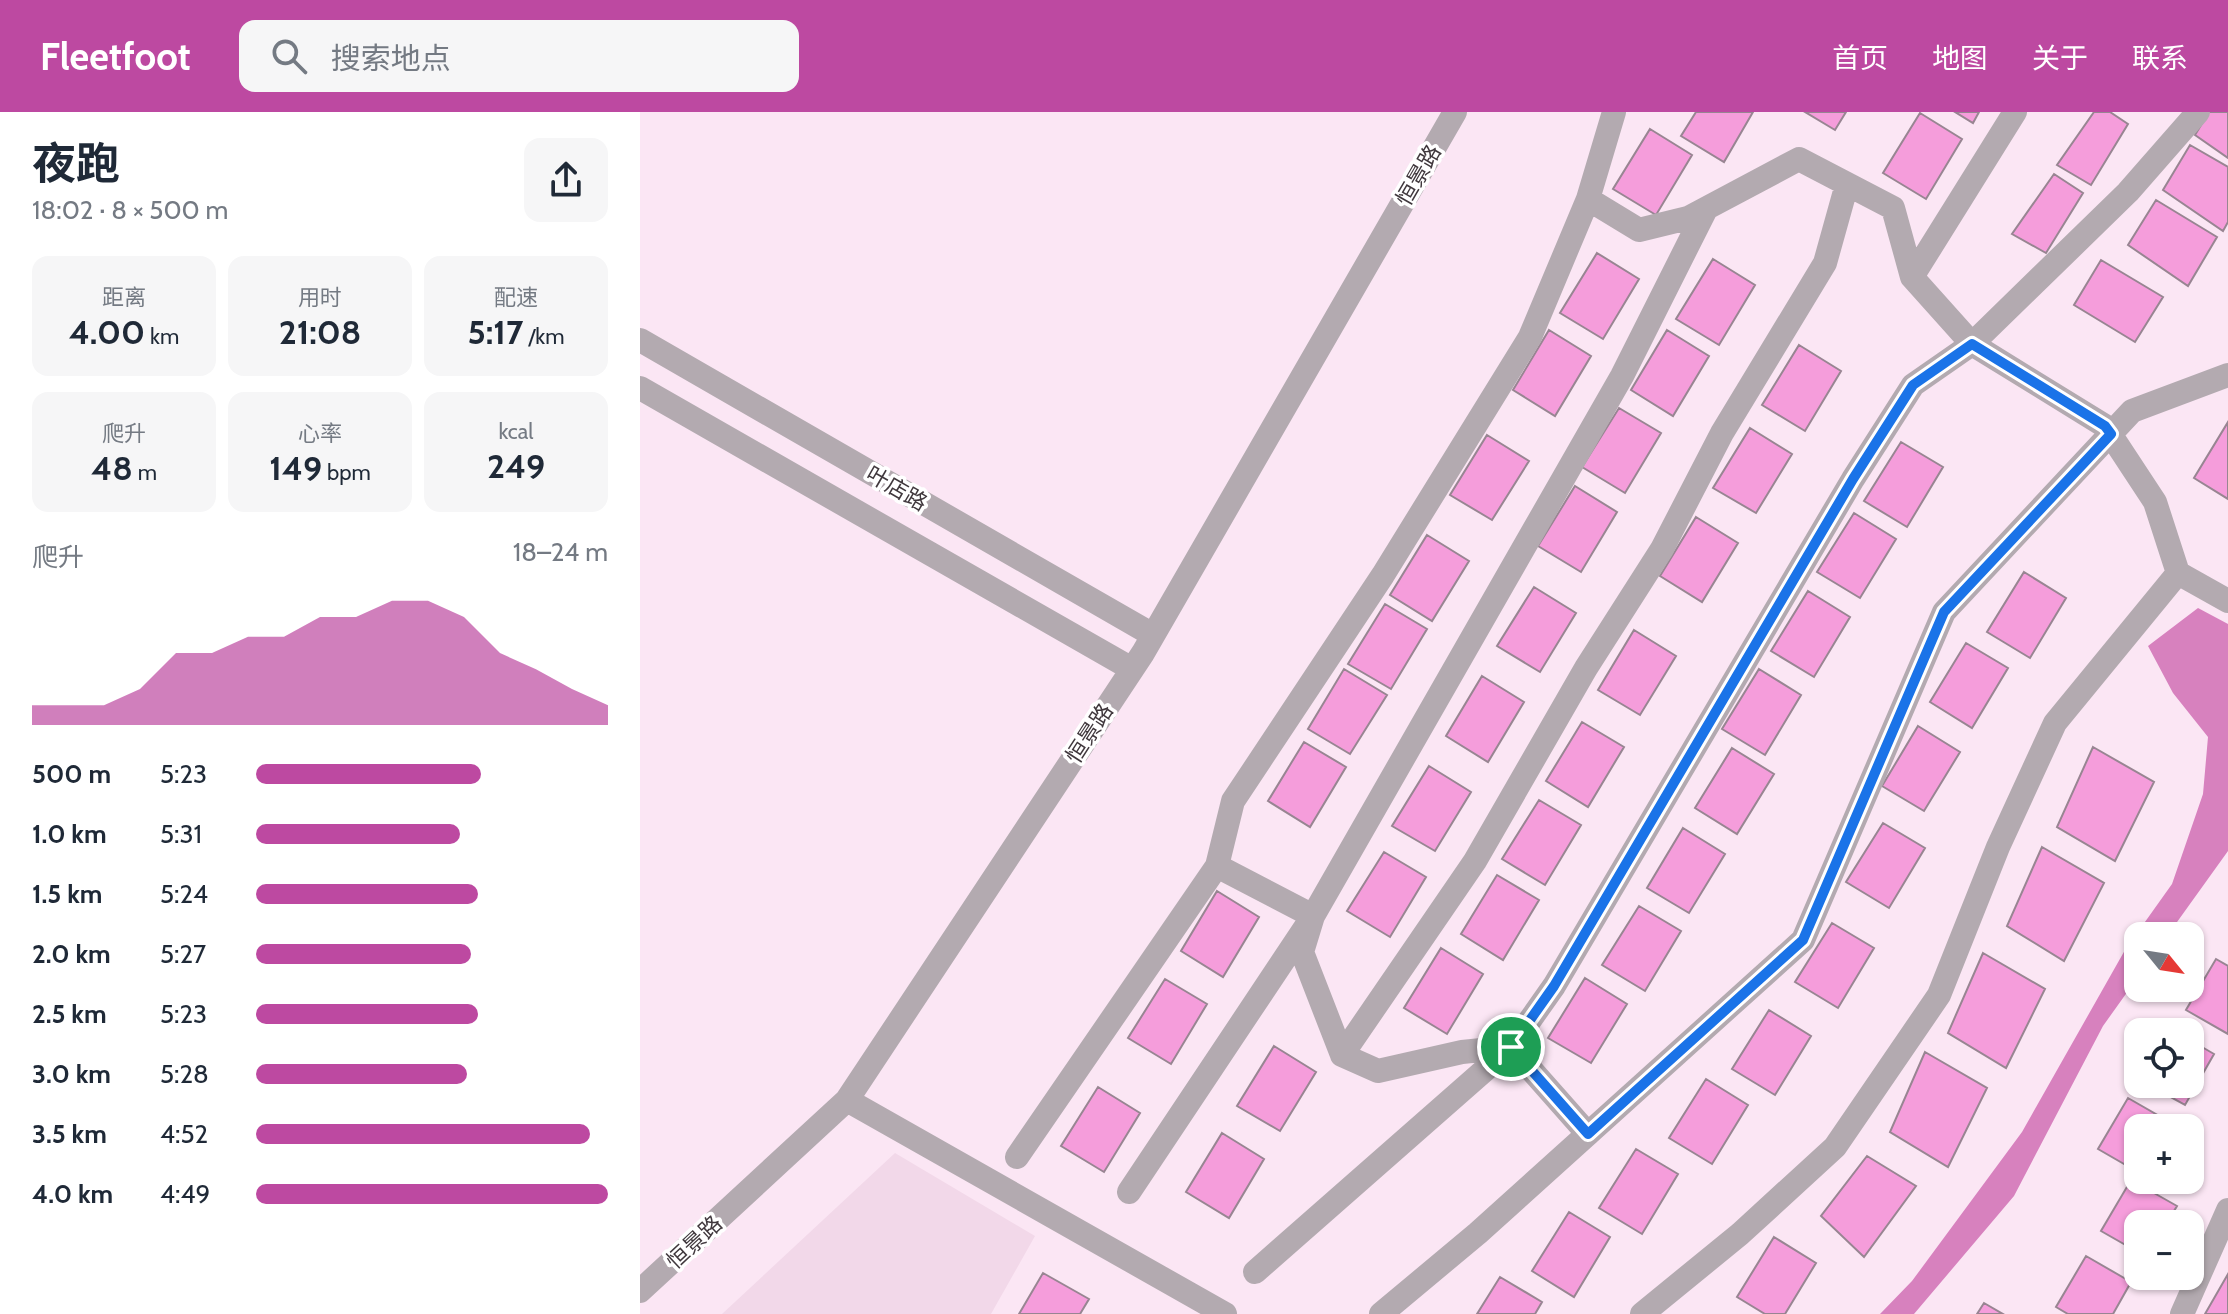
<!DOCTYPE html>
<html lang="zh">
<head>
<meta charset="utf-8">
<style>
  body { margin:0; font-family:Cabin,"Noto Sans SC",sans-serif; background:#f6f6f7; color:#1f2937; height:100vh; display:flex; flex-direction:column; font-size:30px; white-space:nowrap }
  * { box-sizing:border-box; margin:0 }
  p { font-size:26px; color:#747a83 }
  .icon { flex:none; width:44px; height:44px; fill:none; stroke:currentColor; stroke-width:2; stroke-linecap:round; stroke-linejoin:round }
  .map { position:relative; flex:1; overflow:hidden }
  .details { display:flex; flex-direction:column; background:#fff; width:640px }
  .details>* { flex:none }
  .needle { width:52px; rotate:120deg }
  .fabs { position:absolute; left:1484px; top:810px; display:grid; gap:16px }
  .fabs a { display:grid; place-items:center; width:80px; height:80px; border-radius:16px; background:#fff; box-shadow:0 2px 6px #0004; font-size:40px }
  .pin { position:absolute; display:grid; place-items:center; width:68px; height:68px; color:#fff; margin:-34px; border:4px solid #fff; border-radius:50%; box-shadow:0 2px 8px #0007 }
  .round { display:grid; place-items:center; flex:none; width:84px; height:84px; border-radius:16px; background:#f6f6f7 }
  .summary { display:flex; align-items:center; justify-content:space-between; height:136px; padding:0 32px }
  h1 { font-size:44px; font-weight:700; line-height:60px }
  .stats { display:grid; grid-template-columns:repeat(3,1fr); gap:12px; height:136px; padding:8px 32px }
  .stats div { display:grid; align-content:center; border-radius:16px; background:#f6f6f7; text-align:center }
  .stats b { font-size:34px; font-weight:700 }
  .stats small { font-size:22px; font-weight:400 }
  .stats p { font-size:22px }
  .chart { height:224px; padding:16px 32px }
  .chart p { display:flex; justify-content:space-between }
  .chart svg { width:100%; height:144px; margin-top:8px; fill:#bd49a1; opacity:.7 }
  ul { padding:0 32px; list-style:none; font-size:26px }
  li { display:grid; grid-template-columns:128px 96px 1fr; align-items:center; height:60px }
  li i { height:20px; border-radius:10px; background:#bd49a1 }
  header { display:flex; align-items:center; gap:48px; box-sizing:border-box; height:112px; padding:0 40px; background:#bd49a1; color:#fff }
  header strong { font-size:38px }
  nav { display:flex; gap:44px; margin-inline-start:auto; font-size:28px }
  .search { width:560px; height:72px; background:#f6f6f7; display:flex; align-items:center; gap:20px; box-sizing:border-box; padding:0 28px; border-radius:16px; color:#747a83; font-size:30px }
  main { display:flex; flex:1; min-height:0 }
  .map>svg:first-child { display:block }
  .built { fill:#f2d8e9 }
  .water { fill:#d781be }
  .building { fill:#f59ddb; stroke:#988592; stroke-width:2 }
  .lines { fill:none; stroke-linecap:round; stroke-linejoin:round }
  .minor { stroke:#b3aab0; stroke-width:24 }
  .route-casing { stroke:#fff; stroke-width:16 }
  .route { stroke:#1a73e8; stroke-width:10 }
  .labels { text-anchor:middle; stroke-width:7; stroke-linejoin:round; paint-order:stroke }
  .street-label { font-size:22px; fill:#40383d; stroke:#fff }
</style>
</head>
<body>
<header>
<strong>Fleetfoot</strong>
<div class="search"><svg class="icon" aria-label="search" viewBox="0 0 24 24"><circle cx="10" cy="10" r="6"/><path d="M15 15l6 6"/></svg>搜索地点</div>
<nav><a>首页</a><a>地图</a><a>关于</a><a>联系</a></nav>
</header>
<main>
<section class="details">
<div class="summary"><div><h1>夜跑</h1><p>18:02 · 8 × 500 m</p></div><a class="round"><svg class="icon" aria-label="share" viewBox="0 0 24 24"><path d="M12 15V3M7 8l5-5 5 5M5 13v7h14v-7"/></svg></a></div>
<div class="stats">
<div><p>距离</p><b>4.00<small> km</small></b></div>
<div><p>用时</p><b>21:08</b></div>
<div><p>配速</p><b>5:17<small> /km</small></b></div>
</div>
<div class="stats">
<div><p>爬升</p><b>48<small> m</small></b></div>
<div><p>心率</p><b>149<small> bpm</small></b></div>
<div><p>kcal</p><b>249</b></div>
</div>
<div class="chart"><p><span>爬升</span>18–24 m</p>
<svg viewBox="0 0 160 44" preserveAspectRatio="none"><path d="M0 44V38L10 38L20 38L30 33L40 22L50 22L60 17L70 17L80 11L90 11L100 6L110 6L120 11L130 22L140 27L150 33L160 38V44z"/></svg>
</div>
<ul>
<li><b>500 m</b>5:23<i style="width:64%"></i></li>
<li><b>1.0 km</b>5:31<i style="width:58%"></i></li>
<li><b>1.5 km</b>5:24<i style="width:63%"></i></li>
<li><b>2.0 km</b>5:27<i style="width:61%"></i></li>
<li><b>2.5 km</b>5:23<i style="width:63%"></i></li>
<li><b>3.0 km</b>5:28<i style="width:60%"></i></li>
<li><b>3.5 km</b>4:52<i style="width:95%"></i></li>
<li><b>4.0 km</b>4:49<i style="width:100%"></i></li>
</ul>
</section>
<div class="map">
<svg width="1588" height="1202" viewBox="0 0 1588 1202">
  <rect width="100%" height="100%" fill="#fbe6f4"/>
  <!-- built -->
  <path class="built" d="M 255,1041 L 395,1124 L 351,1202 L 82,1202 Z"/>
  <!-- water -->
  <path class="water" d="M 1558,496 L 1588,512 L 1588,739 L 1527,824 L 1498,824 L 1498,865 L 1463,914 L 1374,1084 L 1274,1202 L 1240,1202 L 1272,1169 L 1382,1020 L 1485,838 L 1532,772 L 1563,682 L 1568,625 L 1533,581 L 1508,534 Z"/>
  <!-- building -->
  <path class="building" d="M 1056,0 L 1113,0 L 1084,50 L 1041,24 Z
    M 1165,0 L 1206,0 L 1195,18 Z
    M 1315,0 L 1339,0 L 1333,11 Z
    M 1454,0 L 1470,0 L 1488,12 L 1451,73 L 1417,53 Z
    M 1569,0 L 1588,0 L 1588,46 L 1555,23 Z
    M 1280,1 L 1322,27 L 1286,87 L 1243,61 Z
    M 1010,17 L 1052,43 L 1016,103 L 973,77 Z
    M 1550,33 L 1588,55 L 1588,110 L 1583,119 L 1523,78 Z
    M 1414,62 L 1443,81 L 1406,141 L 1372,122 Z
    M 1516,88 L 1577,125 L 1548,174 L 1488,133 Z
    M 957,141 L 999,167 L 963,227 L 920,201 Z
    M 1073,147 L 1115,173 L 1079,233 L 1036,207 Z
    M 1461,148 L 1523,185 L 1495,230 L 1434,193 Z
    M 909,218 L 951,244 L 915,304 L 873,278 Z
    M 1027,218 L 1069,244 L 1033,304 L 991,278 Z
    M 1159,233 L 1201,259 L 1165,319 L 1122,293 Z
    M 979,296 L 1021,321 L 985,381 L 942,355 Z
    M 1588,310 L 1588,387 L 1554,366 Z
    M 1110,316 L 1152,342 L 1116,401 L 1073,376 Z
    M 847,323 L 889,349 L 852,408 L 810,383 Z
    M 1261,330 L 1303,355 L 1267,415 L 1224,389 Z
    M 935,374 L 977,400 L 941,460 L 898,434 Z
    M 1214,401 L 1256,427 L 1220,486 L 1177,460 Z
    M 1056,405 L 1098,431 L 1062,490 L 1020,464 Z
    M 787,423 L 829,449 L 792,509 L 750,483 Z
    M 1384,460 L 1426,486 L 1390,546 L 1347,520 Z
    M 894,475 L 936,501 L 900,560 L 857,534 Z
    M 1168,479 L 1210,505 L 1174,565 L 1131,539 Z
    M 745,492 L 787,517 L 751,577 L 708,552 Z
    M 994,518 L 1036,544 L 1000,603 L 958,578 Z
    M 1326,531 L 1368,556 L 1332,616 L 1290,590 Z
    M 704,557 L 747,583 L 710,642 L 668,617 Z
    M 1119,557 L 1161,583 L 1125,643 L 1082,617 Z
    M 842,564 L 884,590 L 848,650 L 806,624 Z
    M 942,610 L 984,635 L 948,695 L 906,669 Z
    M 1278,614 L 1320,640 L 1284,699 L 1242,674 Z
    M 664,630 L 706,655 L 670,715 L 628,689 Z
    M 1453,635 L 1514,670 L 1475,749 L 1417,715 Z
    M 1092,636 L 1134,662 L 1097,722 L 1055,696 Z
    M 789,654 L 831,680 L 795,739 L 752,714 Z
    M 899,688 L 941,713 L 905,773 L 862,747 Z
    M 1243,711 L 1285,736 L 1249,796 L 1206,770 Z
    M 1043,716 L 1085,742 L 1049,801 L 1007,776 Z
    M 1402,735 L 1464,771 L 1424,849 L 1367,814 Z
    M 744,740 L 786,765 L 750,825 L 707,799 Z
    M 857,763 L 899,788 L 863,848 L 821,822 Z
    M 577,779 L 619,805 L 583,865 L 541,839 Z
    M 999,794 L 1041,819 L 1005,879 L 962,853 Z
    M 1192,811 L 1234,836 L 1198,896 L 1155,870 Z
    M 801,836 L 843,862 L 807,922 L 764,896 Z
    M 1343,841 L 1405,877 L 1366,956 L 1308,921 Z
    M 1576,847 L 1588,854 L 1588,922 L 1546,898 Z
    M 945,866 L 987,892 L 951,951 L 908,926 Z
    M 525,867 L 567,892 L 531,952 L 488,926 Z
    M 1129,898 L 1171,924 L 1135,983 L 1092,957 Z
    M 1550,928 L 1574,942 L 1545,993 L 1507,972 L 1550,972 Z
    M 634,934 L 676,960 L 640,1019 L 597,994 Z
    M 1285,940 L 1347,976 L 1308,1055 L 1250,1020 Z
    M 1066,967 L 1108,993 L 1072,1052 L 1029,1026 Z
    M 458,975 L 500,1001 L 464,1060 L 421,1034 Z
    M 1488,986 L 1533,1012 L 1531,1016 L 1498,1016 L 1498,1060 L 1458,1037 Z
    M 582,1021 L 624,1047 L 589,1106 L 546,1080 Z
    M 996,1037 L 1038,1062 L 1002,1122 L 959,1096 Z
    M 1227,1044 L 1276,1074 L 1224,1145 L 1181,1104 Z
    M 1491,1068 L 1537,1094 L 1526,1112 L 1498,1112 L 1498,1140 L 1461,1119 Z
    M 929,1100 L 970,1125 L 934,1185 L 892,1159 Z
    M 1134,1125 L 1176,1151 L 1145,1202 L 1125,1202 L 1097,1185 Z
    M 1446,1144 L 1491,1170 L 1473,1202 L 1428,1202 L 1416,1195 Z
    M 403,1161 L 449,1187 L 440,1202 L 379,1202 Z
    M 1588,1162 L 1588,1202 L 1565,1202 Z
    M 860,1165 L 902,1190 L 895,1202 L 837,1202 Z
    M 1344,1191 L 1363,1202 L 1337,1202 Z"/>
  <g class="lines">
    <!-- minor -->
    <path class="minor" d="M 1207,72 L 1185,151 L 1082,321 L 1022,437 L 946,556 L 835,749 L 702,943 L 738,959 L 822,940 L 871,935 L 914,874 L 1213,367 L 1273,273 L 1332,232 L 1488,80 L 1558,0
      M 948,87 L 999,118 L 1048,106 L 1159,47 L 1253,96 L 1272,165 L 1332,232 L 1465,314 L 1515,390 L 1538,461 L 1588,489
      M 1272,165 L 1375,0
      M 0,228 L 513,523
      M 0,276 L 492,557
      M 702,943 L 662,840 L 673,804 L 982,264 L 1066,97
      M 207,988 L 585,1202
      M 377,1045 L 577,754
      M 489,1080 L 673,804 L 577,754 L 593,689 L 743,463 L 890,225 L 948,87 L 974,0
      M 615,1160 L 871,935 L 948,1022
      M 0,1179 L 207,988 L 503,541 L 815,0
      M 741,1202 L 838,1121 L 1163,828 L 1304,500 L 1492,299 L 1588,263
      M 1002,1202 L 1100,1122 L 1195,1035 L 1299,883 L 1358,735 L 1415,611 L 1538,461
      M 1542,1202 L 1588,1098"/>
  </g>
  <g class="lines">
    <!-- route casing -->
    <g class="route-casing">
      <path id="route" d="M 1332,232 L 1465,314 L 1471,322 L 1304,500 L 1163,828 L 948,1022 L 871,935 L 914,874 L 1213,367 L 1273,273 Z"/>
    </g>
    <!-- route -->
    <use href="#route" class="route"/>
  </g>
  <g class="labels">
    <!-- street labels -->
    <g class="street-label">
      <text transform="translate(778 63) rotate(-60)" y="8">恒景路</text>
      <text transform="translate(257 376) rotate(30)" y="8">叶店路</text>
      <text transform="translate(449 621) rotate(-57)" y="8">恒景路</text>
      <text transform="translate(54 1130) rotate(-43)" y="8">恒景路</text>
    </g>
  </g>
</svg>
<div class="fabs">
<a><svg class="needle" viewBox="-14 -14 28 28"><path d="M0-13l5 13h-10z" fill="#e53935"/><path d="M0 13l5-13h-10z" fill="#747a83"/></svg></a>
<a><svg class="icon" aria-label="locate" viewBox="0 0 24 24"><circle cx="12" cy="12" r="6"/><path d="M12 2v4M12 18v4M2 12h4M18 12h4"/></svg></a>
<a>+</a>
<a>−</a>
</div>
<div class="pin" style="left:871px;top:935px;background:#1e9e55"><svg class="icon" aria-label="arrive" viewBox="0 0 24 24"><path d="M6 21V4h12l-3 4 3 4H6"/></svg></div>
</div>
</main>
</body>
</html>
